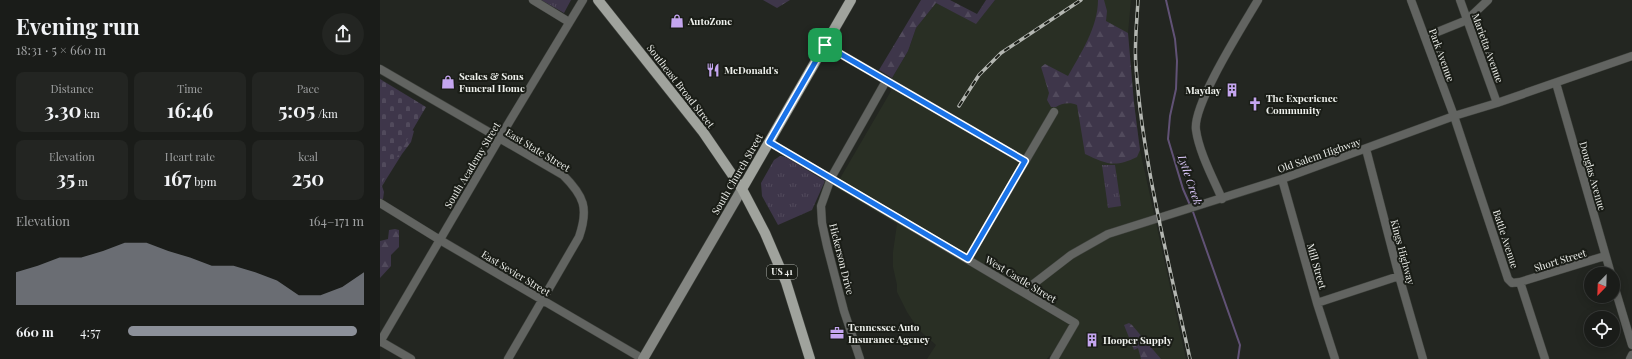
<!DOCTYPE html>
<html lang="en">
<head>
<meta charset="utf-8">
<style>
  body { margin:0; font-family:"Playfair Display",serif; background:#232522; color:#f1f3f6; height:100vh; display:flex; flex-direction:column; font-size:15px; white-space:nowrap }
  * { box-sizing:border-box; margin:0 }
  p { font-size:13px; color:#9fa1a2 }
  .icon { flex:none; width:22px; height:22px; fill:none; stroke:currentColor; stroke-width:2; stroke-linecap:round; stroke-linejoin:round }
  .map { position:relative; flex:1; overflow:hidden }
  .details { display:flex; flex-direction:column; background:#1a1c19; width:380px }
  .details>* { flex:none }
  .needle { width:26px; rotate:203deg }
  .controls { position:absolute; left:1204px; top:267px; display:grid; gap:8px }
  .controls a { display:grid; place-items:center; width:36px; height:36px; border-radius:50%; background:#1a1c19; box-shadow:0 2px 10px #0003,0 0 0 1px #383a38; font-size:20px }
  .pin { position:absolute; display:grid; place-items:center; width:34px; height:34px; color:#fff; margin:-17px; border-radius:8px; box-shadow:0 2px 6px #0006 }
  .round { display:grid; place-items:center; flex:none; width:42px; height:42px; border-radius:21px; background:#232522 }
  .summary { display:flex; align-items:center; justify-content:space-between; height:68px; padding:0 16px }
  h1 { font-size:22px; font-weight:700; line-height:30px }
  .stats { display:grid; grid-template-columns:repeat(3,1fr); gap:6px; height:68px; padding:4px 16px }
  .stats div { display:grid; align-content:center; border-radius:8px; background:#232522; text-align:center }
  .stats b { font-size:20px; font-weight:700 }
  .stats small { font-size:11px; font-weight:400 }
  .stats p { font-size:11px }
  .chart { height:112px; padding:8px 16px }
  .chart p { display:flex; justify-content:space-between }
  .chart svg { width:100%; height:72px; margin-top:4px; fill:#8c9099; opacity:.7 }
  ul { padding:0 16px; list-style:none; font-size:13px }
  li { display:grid; grid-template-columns:64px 48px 1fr; align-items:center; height:30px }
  li i { height:10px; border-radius:5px; background:#8c9099 }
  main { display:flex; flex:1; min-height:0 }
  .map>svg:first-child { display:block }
  .built { fill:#292f24 }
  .grass { fill:url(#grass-tufts) }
  .forest { fill:url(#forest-firs) }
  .cemetery { fill:url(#cemetery-stones) }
  .park { fill:url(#park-crowns) }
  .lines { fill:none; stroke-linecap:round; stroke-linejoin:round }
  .stream { stroke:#615276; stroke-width:2 }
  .street-casing { stroke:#3f423d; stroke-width:9 }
  .secondary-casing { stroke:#3f423d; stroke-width:11 }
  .primary-casing { stroke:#3f423d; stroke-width:11 }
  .street { stroke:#626461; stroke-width:8 }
  .secondary { stroke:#858783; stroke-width:10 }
  .primary { stroke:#a0a39d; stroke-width:10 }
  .rail-casing { stroke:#b3b6b1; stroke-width:3.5 }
  .rail { stroke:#1a1d17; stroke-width:2; stroke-dasharray:6; stroke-linecap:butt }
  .route-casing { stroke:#fff; stroke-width:8 }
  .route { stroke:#1a73e8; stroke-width:5 }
  .labels { text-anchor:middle; stroke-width:4; stroke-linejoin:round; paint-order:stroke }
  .shield { fill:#1a1d17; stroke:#aeb1ac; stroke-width:1 }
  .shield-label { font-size:9px; font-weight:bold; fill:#eef0ec }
  .poi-label { font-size:10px; font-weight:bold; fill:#eef0ec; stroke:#1a1d17; text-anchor:start }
  .street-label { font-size:10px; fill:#eef0ec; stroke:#1a1d17 }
  .water-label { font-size:11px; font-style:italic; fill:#decafd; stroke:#1a1d17 }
</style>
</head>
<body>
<main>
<section class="details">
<div class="summary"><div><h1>Evening run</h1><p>18:31 · 5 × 660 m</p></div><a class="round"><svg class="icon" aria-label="share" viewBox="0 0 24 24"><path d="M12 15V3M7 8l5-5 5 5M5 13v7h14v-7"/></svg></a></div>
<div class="stats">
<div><p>Distance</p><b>3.30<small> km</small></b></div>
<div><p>Time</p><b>16:46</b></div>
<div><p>Pace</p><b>5:05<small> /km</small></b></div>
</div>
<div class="stats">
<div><p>Elevation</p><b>35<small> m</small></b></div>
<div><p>Heart rate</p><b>167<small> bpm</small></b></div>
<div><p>kcal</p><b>250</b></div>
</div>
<div class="chart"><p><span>Elevation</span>164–171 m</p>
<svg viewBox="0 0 160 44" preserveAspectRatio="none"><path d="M0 44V24L10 20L20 15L30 15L40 11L50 6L60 6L70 11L80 15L90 20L100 20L110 24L120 29L130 38L140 38L150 33L160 24V44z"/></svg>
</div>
<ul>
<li><b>660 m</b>4:57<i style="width:97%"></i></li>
</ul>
</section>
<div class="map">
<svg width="1252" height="359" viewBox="0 0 1252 359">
  <defs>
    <pattern id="grass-tufts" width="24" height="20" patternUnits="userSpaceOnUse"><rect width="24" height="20" fill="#3e364a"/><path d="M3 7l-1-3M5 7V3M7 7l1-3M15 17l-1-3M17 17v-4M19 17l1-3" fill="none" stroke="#514a5c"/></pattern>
    <pattern id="forest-firs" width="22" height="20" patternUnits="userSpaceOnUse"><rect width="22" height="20" fill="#3e364a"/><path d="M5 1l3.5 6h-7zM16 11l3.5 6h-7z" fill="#514a5c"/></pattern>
    <pattern id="cemetery-stones" width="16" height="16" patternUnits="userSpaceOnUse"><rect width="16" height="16" fill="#3e364a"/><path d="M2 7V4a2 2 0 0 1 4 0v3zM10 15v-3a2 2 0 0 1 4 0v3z" fill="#514a5c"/></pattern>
    <pattern id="park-crowns" width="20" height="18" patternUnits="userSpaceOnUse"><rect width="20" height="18" fill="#3e364a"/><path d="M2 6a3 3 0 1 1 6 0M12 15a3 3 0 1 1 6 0" fill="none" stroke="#514a5c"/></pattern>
  </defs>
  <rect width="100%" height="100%" fill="#232621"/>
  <!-- built -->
  <path class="built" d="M 615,0 L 751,0 L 748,33 L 754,103 L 760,150 L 806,359 L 677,359 L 670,355 L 667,359 L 547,359 L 556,345 L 539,330 L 527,312 L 517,292 L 517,285 L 513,267 L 513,252 L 517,224 L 455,187 L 511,91 L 512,78 L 528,51 L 536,28 L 556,3 L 596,23 Z"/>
  <!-- grass -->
  <path class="grass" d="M 161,0 L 191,0 L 184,13 Z
    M 400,156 L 406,157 L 445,181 L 432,210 L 398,225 L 382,196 L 381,183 L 394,160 Z
    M 722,165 L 735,165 L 741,206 L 728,208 Z"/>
  <!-- forest -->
  <path class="forest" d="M 541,0 L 570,0 L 597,14 L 606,0 L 615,0 L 596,24 L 556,3 L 536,28 L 528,51 L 512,78 L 499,70 Z
    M 718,0 L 724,0 L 727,11 L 726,21 L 748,33 L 754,103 L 760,150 L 757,157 C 735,168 726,164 705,154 L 697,105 C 691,102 681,103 676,107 L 671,107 L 667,100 L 669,93 L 661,67 L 665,64 L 688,76 C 701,53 718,27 718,0 Z
    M 30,129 L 34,131 L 31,142 L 22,154 L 2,186 L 4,192 L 3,199 L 0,199 L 0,175 Z
    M 15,229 L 19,230 L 19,247 L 11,255 L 11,266 L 0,278 L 0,241 L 8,239 L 9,230 Z
    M 749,323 L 752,325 L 781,359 L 761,359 L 758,348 L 754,350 L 744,325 Z"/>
  <!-- cemetery -->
  <path class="cemetery" d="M 0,79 L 46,107 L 0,186 Z"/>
  <!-- park -->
  <path class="park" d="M 383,0 L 410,0 L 397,8 Z"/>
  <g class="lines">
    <!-- stream -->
    <path class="stream" d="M 786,0 L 795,39 L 797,61 L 796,89 L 790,116 L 788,139 L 803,189 L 810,205
      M 812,209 L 860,345 L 858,359"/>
    <!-- street casing -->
    <g class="street-casing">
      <path id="street" d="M 153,0 L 189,22
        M 1031,0 L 1074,116 L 1128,279 L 1132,283 L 1140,282 L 1225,256
        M 1080,0 L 1117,103
        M 1045,37 L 1087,20 L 1108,0
        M 445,45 L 645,161
        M 0,69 L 183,175 C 204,196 209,208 199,237 L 128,359
        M 1176,83 L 1231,274
        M 389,142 L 695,323 L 674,359
        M 986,149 L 1019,276 L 1043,359
        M 902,179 L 937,303 L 955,359
        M 842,199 C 833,178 819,152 816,130 C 812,105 864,24 878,0
        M 0,203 L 60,240 L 263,359
        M 588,259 L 674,112
        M 1140,282 L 1165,359
        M 1233,282 L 1252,345
        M 643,292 L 691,255 L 728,234 L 902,179 L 1074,116 L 1117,103 L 1252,56
        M 937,303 L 1019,276
        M 0,341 L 31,359
        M 0,342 L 119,139 L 203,0
        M 480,359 L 464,311 L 447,246 L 442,223 L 441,206 L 451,178 L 506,81
        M 1250,359 L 1252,355"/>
    </g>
    <!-- secondary casing -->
    <g class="secondary-casing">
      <path id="secondary" d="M 263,359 L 362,189"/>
    </g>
    <!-- primary casing -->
    <g class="primary-casing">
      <path id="primary" d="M 218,0 L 323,132 L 362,189 L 385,233 L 406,282 L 430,359
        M 362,189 L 471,0"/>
    </g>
    <!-- street -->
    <use href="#street" class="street"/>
    <!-- secondary -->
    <use href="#secondary" class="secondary"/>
    <!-- primary -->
    <use href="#primary" class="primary"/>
    <!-- rail casing -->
    <g class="rail-casing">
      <path id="rail" d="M 758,0 C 757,22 754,45 756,67 C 763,165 789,263 810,359
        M 579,106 L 599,75 L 621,53 L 701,0"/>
    </g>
    <!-- rail -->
    <use href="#rail" class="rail"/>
  </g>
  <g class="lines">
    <!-- route casing -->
    <g class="route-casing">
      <path id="route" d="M 445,45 L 645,161 L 588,259 L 389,142 Z"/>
    </g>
    <!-- route -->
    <use href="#route" class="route"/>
  </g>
  <!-- icons -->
  <defs>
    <g id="shop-bare" transform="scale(1.08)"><path d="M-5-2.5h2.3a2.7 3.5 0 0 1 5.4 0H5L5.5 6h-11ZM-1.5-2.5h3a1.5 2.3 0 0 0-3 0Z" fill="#c5a6f0" stroke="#1a1d17" stroke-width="2.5" paint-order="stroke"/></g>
    <g id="restaurant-bare" transform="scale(1.08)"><path d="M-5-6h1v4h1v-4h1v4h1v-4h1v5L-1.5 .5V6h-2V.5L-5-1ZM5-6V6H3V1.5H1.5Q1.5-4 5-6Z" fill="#c5a6f0" stroke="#1a1d17" stroke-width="2.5" paint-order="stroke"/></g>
    <g id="building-bare" transform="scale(1.08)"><path d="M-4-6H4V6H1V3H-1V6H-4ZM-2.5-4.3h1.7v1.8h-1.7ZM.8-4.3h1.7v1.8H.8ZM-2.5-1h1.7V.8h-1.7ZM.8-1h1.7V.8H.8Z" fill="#c5a6f0" stroke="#1a1d17" stroke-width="2.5" paint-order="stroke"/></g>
    <g id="church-bare" transform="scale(1.08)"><path d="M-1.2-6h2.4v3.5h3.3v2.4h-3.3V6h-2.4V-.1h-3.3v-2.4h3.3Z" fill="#c5a6f0" stroke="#1a1d17" stroke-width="2.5" paint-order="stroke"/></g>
    <g id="office-bare" transform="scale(1.08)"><path d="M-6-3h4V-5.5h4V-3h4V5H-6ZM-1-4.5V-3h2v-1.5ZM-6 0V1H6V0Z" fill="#c5a6f0" stroke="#1a1d17" stroke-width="2.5" paint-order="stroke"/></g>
  </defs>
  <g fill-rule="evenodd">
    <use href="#shop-bare" x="297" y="21"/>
    <use href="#restaurant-bare" x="333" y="70"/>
    <use href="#shop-bare" x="68" y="82"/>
    <use href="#building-bare" x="852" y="90"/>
    <use href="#church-bare" x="875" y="104"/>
    <use href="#office-bare" x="457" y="333"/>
    <use href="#building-bare" x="712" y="340"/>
  </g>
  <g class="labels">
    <!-- shield labels -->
    <rect class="shield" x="387" y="265" width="30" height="14" rx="3"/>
    <g class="shield-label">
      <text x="402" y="275">US 41</text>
    </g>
    <!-- poi labels -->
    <g class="poi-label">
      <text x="308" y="25">AutoZone</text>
      <text x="344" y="74">McDonald's</text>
      <text x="79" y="80">Scales &amp; Sons<tspan x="79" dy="12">Funeral Home</tspan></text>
      <text x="841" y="94" text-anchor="end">Mayday</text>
      <text x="886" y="102">The Experience<tspan x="886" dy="12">Community</tspan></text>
      <text x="468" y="331">Tennessee Auto<tspan x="468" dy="12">Insurance Agency</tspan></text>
      <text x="723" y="344">Hooper Supply</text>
    </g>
    <!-- street labels -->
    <g class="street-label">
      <text transform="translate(1108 48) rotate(70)" y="4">Marietta Avenue</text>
      <text transform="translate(1062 55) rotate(70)" y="4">Park Avenue</text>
      <text transform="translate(301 86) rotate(52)" y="4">Southeast Broad Street</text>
      <text transform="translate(158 150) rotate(31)" y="4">East State Street</text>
      <text transform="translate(939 155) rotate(-19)" y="4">Old Salem Highway</text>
      <text transform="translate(92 165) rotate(-59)" y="4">South Academy Street</text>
      <text transform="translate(357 174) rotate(-60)" y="4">South Church Street</text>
      <text transform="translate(1213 176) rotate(74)" y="4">Douglas Avenue</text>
      <text transform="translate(1126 239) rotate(72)" y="4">Battle Avenue</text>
      <text transform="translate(1023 252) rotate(75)" y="4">Kings Highway</text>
      <text transform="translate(462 259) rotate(76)" y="4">Hickerson Drive</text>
      <text transform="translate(1180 260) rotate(-17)" y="4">Short Street</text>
      <text transform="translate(937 266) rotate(74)" y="4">Mill Street</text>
      <text transform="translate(136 273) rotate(31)" y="4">East Sevier Street</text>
      <text transform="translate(641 279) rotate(31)" y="4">West Castle Street</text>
    </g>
    <!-- water labels -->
    <g class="water-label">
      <text transform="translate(810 180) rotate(71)" y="4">Lytle Creek</text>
    </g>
  </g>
</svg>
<div class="controls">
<a><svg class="needle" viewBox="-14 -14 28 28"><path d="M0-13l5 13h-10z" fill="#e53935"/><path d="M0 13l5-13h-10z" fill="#9fa1a2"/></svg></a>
<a><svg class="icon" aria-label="locate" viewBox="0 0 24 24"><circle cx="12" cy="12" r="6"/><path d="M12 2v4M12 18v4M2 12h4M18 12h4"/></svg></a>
</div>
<div class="pin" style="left:445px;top:45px;background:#1e9e55"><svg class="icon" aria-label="arrive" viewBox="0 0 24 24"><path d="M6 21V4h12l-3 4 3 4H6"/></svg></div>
</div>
</main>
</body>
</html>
